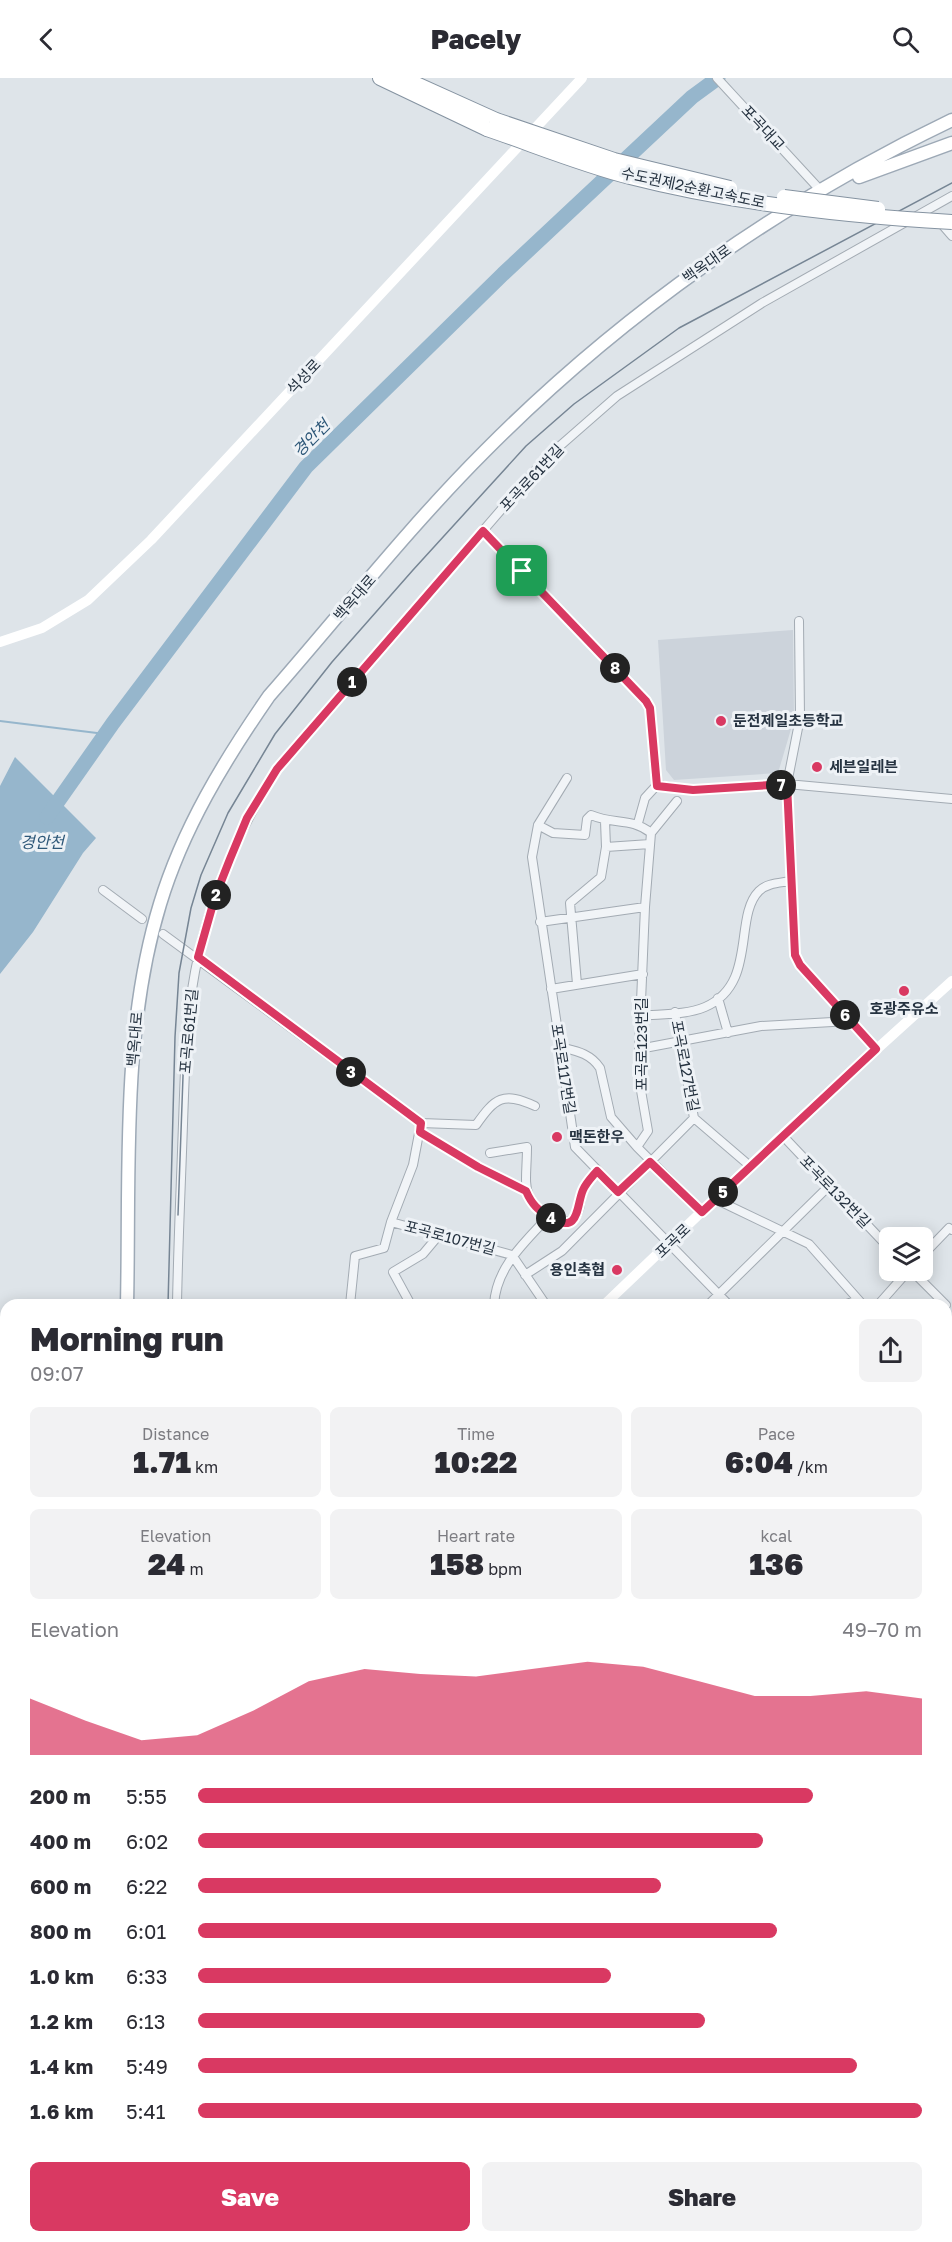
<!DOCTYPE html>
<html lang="en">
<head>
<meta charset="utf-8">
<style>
  body { margin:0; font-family:"Golos Text","Noto Sans KR",sans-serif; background:#f2f2f3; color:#2b2b33; height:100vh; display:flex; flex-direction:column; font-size:22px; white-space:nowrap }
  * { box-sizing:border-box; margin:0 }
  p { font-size:20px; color:#7c7c81 }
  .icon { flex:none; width:33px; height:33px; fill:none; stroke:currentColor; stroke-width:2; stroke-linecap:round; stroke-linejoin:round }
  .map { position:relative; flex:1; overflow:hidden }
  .side { position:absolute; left:0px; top:1221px; width:952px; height:944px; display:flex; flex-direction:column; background:#fff; border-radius:18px 18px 0 0; box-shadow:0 3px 15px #0003 }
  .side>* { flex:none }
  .fabs { position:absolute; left:879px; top:1149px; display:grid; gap:12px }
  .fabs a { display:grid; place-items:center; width:54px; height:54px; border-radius:9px; background:#fff; box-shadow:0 3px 15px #0003; font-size:30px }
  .pin { position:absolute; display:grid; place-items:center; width:51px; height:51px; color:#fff; margin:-26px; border-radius:12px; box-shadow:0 3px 9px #0006 }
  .km { position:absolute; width:30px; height:30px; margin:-15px; border-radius:50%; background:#222; color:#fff; font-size:16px; line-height:30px; text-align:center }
  .round { display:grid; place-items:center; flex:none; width:63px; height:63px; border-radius:9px; background:#f2f2f3 }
  .summary { display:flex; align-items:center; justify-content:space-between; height:102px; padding:0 30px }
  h1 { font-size:33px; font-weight:800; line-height:45px }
  .stats { display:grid; grid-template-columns:repeat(3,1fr); gap:9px; height:102px; padding:6px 30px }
  .stats div { display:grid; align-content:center; border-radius:9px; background:#f2f2f3; text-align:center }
  .stats b { font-size:30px; font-weight:800 }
  .stats small { font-size:16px; font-weight:400 }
  .stats p { font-size:16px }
  .chart { height:168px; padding:12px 30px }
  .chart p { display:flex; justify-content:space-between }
  .chart svg { width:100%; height:108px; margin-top:6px; fill:#d93962; opacity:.7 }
  .cta { display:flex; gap:12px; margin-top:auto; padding:12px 30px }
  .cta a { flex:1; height:69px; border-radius:9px; background:#d93962; color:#fff; font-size:24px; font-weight:800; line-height:69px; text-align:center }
  .cta a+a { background:#f2f2f3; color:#2b2b33 }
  ul { padding:0 30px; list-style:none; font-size:20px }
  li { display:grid; grid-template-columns:96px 72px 1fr; align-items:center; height:45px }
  li i { height:15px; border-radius:8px; background:#d93962 }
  header { display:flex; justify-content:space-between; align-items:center; height:78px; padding:0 30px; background:#fff; font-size:27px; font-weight:800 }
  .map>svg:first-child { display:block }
  .built { fill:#ccd3db }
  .water { fill:#96b6cc }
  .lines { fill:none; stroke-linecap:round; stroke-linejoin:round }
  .stream { stroke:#96b6cc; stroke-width:2 }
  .river { stroke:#96b6cc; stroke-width:15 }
  .street-casing { stroke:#a3abb3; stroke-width:10 }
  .primary-casing { stroke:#9da9b6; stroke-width:15 }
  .highway-casing { stroke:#8593a1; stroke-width:16 }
  .street { stroke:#f1f4f7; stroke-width:8 }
  .secondary { stroke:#fff; stroke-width:10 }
  .primary { stroke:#fff; stroke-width:12 }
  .highway { stroke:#fff; stroke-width:14 }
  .tram { stroke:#768594; stroke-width:1.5 }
  .highway-bridge-casing { stroke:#8593a1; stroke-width:16; stroke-linecap:butt }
  .highway-bridge { stroke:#fff; stroke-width:14 }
  .route-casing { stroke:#fff; stroke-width:12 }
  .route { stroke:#d93962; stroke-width:8 }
  .poi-dot { fill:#d93962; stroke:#eef2f6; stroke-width:2 }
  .labels { text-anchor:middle; stroke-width:6; stroke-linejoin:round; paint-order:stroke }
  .street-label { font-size:15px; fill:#263341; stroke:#eef2f6 }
  .poi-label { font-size:15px; font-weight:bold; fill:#263341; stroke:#eef2f6; text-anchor:start }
  .water-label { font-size:16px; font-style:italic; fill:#2d5778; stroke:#eef2f6 }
</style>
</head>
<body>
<header><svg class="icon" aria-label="back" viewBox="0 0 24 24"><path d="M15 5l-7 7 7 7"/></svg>Pacely<svg class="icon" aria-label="search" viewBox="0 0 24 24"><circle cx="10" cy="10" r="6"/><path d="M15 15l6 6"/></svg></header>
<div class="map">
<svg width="952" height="2164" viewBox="0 0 952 2164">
  <rect width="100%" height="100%" fill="#dee4e9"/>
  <!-- built -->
  <path class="built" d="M 793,552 L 794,641 L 778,695 L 674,702 L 666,692 L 658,562 Z
    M 503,2159 L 630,2159 L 622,2164 L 505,2164 Z"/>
  <!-- water -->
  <path class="water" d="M 15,679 L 96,760 L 83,775 L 33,854 L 0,896 L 0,708 Z
    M 0,1570 L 6,1577 L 6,1650 L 0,1657 Z"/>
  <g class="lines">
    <!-- stream -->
    <path class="stream" d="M 0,643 L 105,656"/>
    <!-- river -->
    <path class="river" d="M 47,739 L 113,645 L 306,389 L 503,196 L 692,19 L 718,0
      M 430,2158 L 434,2164"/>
    <!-- street casing -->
    <g class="street-casing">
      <path id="street" d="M 717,0 L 822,114
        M 939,143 L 952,158
        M 483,453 L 646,623 L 650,630 L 657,707 L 693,712 L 787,706 L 795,877 L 800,887 L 876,971
        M 799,543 L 800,640 L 787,706 L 952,721
        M 567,700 L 538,747 L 532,779 L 575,1069 L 729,1227
        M 638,745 L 645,720 L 657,707
        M 538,747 L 553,755 L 585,757 L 587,741 L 591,737 C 614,747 631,739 651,755 L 645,829 L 639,971 L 639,1001 L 648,1053 L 637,1069 L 702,1134
        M 651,755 L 677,723
        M 606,769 L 650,766
        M 103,812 L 142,841
        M 540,844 L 645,829
        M 163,856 L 421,1045 L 413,1087 L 391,1144 L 512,1177 L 546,1227
        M 577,906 L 570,825 L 601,799 L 606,769 L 605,743
        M 551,911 L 643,896
        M 718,920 L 728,955
        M 675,934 L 694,1040 L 750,1088
        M 641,938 C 661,936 686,937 705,929 C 758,906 733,839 759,813 C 767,805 780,805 790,803
        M 560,969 C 576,973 590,975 600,990 L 611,1039 L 637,1069
        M 639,971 L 761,948 L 850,943
        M 421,1045 L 476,1047 C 495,1020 503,1013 535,1028
        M 420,1055 L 478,1089 L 527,1113
        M 782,1057 L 890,1171
        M 490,1075 L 527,1069 C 527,1107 518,1120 554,1142 C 561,1146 570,1145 575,1139 C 582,1131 579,1121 583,1112 C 585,1105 592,1099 597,1093
        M 715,1121 L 809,1166 L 863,1227
        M 922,1178 L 949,1150 L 952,1152
        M 911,1192 L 946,1227
        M 525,1197 L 562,1173 L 694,1040
        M 177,1227 C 178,1166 181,1106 183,1046 C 185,990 186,933 198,879 C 213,812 240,749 277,691 L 545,381 L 617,318 L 762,225 L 952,118
        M 350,1227 L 355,1178 L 384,1170 L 391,1144
        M 411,1227 L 393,1194 L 423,1176 L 439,1157
        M 494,1227 C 496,1189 525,1164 549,1138
        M 708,1227 L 828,1109
        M 844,1227 L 858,1222
        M 878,1227 L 909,1192
        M 946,1265 L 952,1256
        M 946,1279 L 952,1281
        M 946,1310 L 952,1317
        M 946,1334 L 952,1333
        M 946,1497 L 952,1496
        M 946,1651 L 952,1650"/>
    </g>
    <!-- primary casing -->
    <g class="primary-casing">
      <path id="primary" d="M 859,99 L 952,65
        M 127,1227 C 130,1094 121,954 160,826 C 183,750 224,683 269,618 C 340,537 408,450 485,373 C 619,238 780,124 952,42
        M 112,2164 L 112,2158"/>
    </g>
    <!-- highway casing -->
    <g class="highway-casing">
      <path id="highway" d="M 380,0 L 487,51
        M 403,0 L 496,42
        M 0,1737 L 6,1745
        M 185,2158 L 191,2164
        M 94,2164 L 94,2158"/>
    </g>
    <!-- street -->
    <use href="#street" class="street"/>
    <!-- secondary -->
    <path class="secondary" d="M 0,564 L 42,550 L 88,522 L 151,462 L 582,0
      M 604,1227 L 782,1057 L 952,903
      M 0,1665 L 6,1659
      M 946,1706 L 952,1705
      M 0,2107 L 6,2118
      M 28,2158 L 31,2164
      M 495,2158 L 498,2164"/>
    <!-- primary -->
    <use href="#primary" class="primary"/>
    <!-- highway -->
    <use href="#highway" class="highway"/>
    <!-- tram -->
    <path class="tram" d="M 178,1137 L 186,915
      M 168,1227 L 175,959 L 179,895 L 191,830 L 201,797 L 228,735 L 275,656 L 332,584 L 413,492 L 526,368 L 574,326 L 679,250 L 952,105
      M 469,2158 L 472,2164"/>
    <!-- highway-bridge casing -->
    <g class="highway-bridge-casing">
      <path id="highway-bridge" d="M 496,42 L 614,82 L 730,110
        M 487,51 C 534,67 582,87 630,99 C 736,126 844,138 952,144
        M 784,119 L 878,131"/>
    </g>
    <!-- highway-bridge -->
    <use href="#highway-bridge" class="highway-bridge"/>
  </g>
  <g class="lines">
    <!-- route casing -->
    <g class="route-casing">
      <path id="route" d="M 483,453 L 646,623 L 650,630 L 657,708 L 693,712 L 787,706 L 795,877 L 800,887 L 876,971 L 702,1134 L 650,1084 L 618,1114 L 597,1093 C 592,1099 586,1105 583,1112 C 576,1128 580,1157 551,1140 C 538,1132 532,1127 526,1113 L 478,1089 L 420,1054 L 421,1045 L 198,879 L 215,819 L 230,781 L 247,740 L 277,691 Z"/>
    </g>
    <!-- route -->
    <use href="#route" class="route"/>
  </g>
  <!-- markers -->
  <g class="poi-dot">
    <circle cx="721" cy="643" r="6"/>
    <circle cx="817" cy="689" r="6"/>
    <circle cx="904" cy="913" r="6"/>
    <circle cx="557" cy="1059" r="6"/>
    <circle cx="617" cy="1192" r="6"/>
  </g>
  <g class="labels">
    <!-- street labels -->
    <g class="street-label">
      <text transform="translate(763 50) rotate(47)" y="5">포곡대교</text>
      <text transform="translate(693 110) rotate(12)" y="5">수도권제2순환고속도로</text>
      <text transform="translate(707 186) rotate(-35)" y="5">백옥대로</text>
      <text transform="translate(304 299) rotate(-47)" y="5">석성로</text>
      <text transform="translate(532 400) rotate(-47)" y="5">포곡로61번길</text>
      <text transform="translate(355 520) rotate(-49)" y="5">백옥대로</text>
      <text transform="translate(189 953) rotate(-85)" y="5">포곡로61번길</text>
      <text transform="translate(135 961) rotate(-85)" y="5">백옥대로</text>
      <text transform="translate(642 966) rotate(-90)" y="5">포곡로123번길</text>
      <text transform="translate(685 988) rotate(79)" y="5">포곡로127번길</text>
      <text transform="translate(563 991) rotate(81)" y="5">포곡로117번길</text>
      <text transform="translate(835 1114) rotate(46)" y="5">포곡로132번길</text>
      <text transform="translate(450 1160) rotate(15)" y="5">포곡로107번길</text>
      <text transform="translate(673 1163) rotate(-44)" y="5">포곡로</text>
    </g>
    <!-- poi labels -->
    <g class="poi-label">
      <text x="733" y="648">둔전제일초등학교</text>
      <text x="829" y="694">세븐일레븐</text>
      <text x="904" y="936" text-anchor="middle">호광주유소</text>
      <text x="569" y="1064">맥돈한우</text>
      <text x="605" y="1197" text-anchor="end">용인축협</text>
    </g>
    <!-- water labels -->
    <g class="water-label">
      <text transform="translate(311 360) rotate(-45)" y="6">경안천</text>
      <text x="42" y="770">경안천</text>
    </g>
  </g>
</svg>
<div class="fabs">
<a><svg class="icon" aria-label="layers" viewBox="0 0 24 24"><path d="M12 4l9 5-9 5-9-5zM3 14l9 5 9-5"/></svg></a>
</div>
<div class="pin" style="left:522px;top:493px;background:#1e9e55"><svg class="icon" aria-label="arrive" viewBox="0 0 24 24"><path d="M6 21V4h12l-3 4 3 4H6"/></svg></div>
<b class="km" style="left:352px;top:604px">1</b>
<b class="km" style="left:216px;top:817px">2</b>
<b class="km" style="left:351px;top:994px">3</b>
<b class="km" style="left:551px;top:1140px">4</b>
<b class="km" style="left:723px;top:1114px">5</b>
<b class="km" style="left:845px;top:937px">6</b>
<b class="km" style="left:781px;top:707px">7</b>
<b class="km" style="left:615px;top:590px">8</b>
<section class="side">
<div class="summary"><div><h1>Morning run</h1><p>09:07</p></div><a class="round"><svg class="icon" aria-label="share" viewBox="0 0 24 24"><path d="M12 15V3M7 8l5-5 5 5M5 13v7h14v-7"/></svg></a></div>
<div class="stats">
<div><p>Distance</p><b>1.71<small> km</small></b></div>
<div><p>Time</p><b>10:22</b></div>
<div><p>Pace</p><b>6:04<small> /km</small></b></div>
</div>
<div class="stats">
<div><p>Elevation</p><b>24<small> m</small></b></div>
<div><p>Heart rate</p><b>158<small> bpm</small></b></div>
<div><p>kcal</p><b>136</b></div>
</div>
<div class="chart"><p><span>Elevation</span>49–70 m</p>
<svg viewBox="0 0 160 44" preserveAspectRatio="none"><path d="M0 44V21L10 30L20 38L30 36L40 26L50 14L60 9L70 11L80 12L90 9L100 6L110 8L120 14L130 20L140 20L150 18L160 21V44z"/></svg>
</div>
<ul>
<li><b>200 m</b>5:55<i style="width:85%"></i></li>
<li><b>400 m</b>6:02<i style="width:78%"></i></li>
<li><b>600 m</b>6:22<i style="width:64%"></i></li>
<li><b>800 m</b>6:01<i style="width:80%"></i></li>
<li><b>1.0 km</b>6:33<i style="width:57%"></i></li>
<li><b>1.2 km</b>6:13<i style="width:70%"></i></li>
<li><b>1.4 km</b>5:49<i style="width:91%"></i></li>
<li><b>1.6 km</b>5:41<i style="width:100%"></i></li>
</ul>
<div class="cta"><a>Save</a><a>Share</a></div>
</section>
</div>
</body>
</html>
